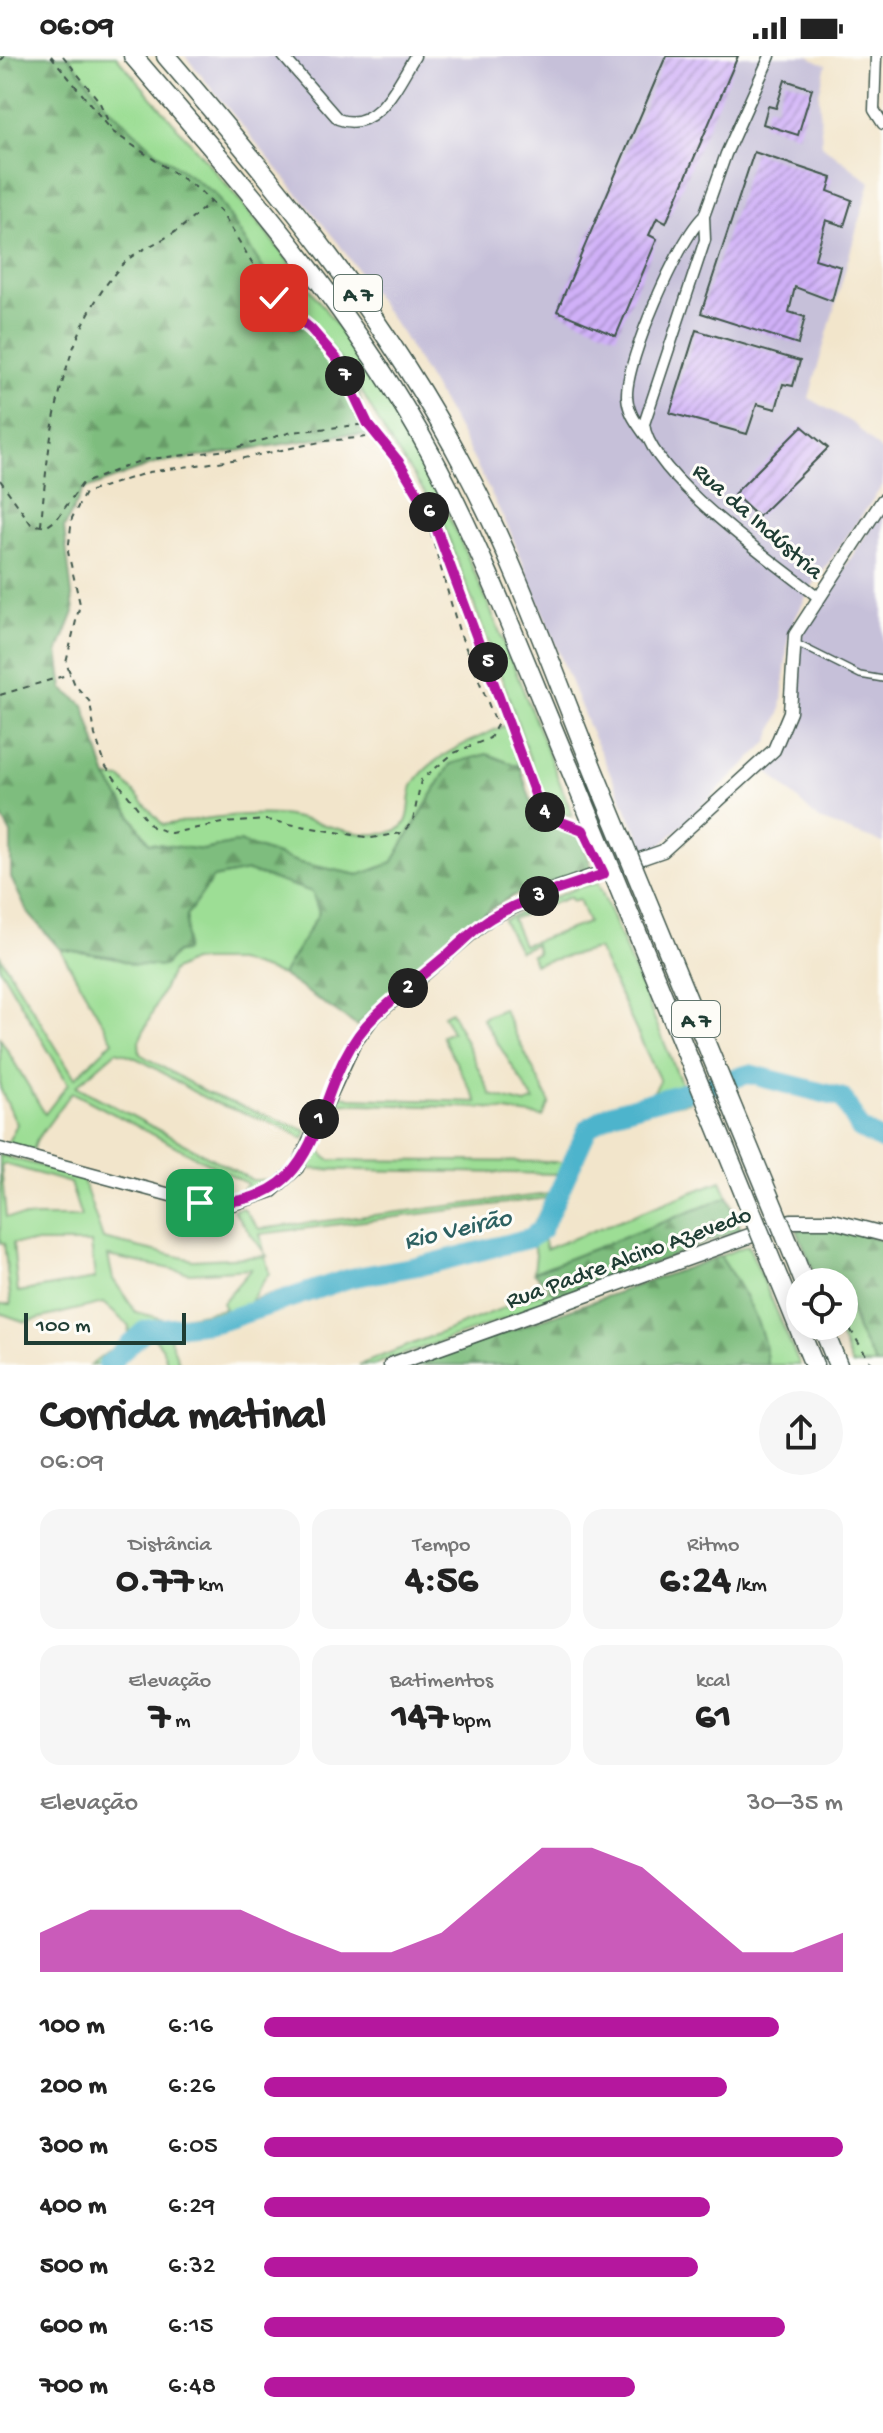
<!DOCTYPE html>
<html lang="pt">
<head>
<meta charset="utf-8">
<style>
  body { margin:0; font-family:"Gochi Hand",sans-serif; background:#f6f6f6; color:#222; height:100vh; display:flex; flex-direction:column; font-size:30px; white-space:nowrap }
  * { box-sizing:border-box; margin:0 }
  p { font-size:26px; color:#767676 }
  .icon { flex:none; width:44px; height:44px; fill:none; stroke:currentColor; stroke-width:2; stroke-linecap:round; stroke-linejoin:round }
  .map { position:relative; height:1309px; overflow:hidden }
  .side { display:flex; flex-direction:column; background:#fff; flex:1 }
  .side>* { flex:none }
  .fabs { position:absolute; left:786px; top:1212px; display:grid; gap:16px }
  .fabs a { display:grid; place-items:center; width:72px; height:72px; border-radius:50%; background:#fff; box-shadow:0 4px 20px #0003; font-size:40px }
  .scale { position:absolute; left:24px; bottom:20px; width:162px; box-sizing:border-box; padding-left:8px; border:4px solid #1f3d34; border-top:0; font-size:22px; line-height:28px; white-space:nowrap; color:#1f3d34; -webkit-text-stroke:6px #fdfcf7; paint-order:stroke }
  .pin { position:absolute; display:grid; place-items:center; width:68px; height:68px; color:#fff; margin:-34px; border-radius:16px; box-shadow:0 4px 12px #0006 }
  .km { position:absolute; width:40px; height:40px; margin:-20px; border-radius:50%; background:#222; color:#fff; font-size:22px; line-height:40px; text-align:center }
  .round { display:grid; place-items:center; flex:none; width:84px; height:84px; border-radius:42px; background:#f6f6f6 }
  .head { display:flex; align-items:center; justify-content:space-between; height:136px; padding:0 40px }
  h1 { font-size:44px; font-weight:700; line-height:60px }
  .figures { display:grid; grid-template-columns:repeat(3,1fr); gap:12px; height:136px; padding:8px 40px }
  .figures div { display:grid; align-content:center; border-radius:20px; background:#f6f6f6; text-align:center }
  .figures b { font-size:40px; font-weight:700 }
  .figures small { font-size:22px; font-weight:400 }
  .figures p { font-size:22px }
  .chart { height:224px; padding:16px 40px }
  .chart p { display:flex; justify-content:space-between }
  .chart svg { width:100%; height:144px; margin-top:8px; fill:#b5179e; opacity:.7 }
  ul { padding:0 40px; list-style:none; font-size:26px }
  li { display:grid; grid-template-columns:128px 96px 1fr; align-items:center; height:60px }
  li i { height:20px; border-radius:10px; background:#b5179e }
  .status { display:flex; justify-content:space-between; align-items:center; height:56px; padding:0 40px; background:#fff; direction:ltr }
  .status svg { height:22px; fill:currentColor }
  .map>svg:first-child { display:block }
  .industrial { fill:#c6c0d9 }
  .grass { fill:#9dde95; stroke:#5e8e64; stroke-width:2; fill-rule:evenodd }
  .forest { fill:url(#forest-firs); stroke:#4e7d59; stroke-width:2 }
  .lines { fill:none; stroke-linecap:round; stroke-linejoin:round }
  .river { stroke:#4db4cc; stroke-width:20 }
  .building { fill:url(#building-hatch) }
  .service-casing { stroke:#3f564b; stroke-width:8 }
  .minor-casing { stroke:#3f564b; stroke-width:13 }
  .tertiary-casing { stroke:#3f564b; stroke-width:15 }
  .secondary-casing { stroke:#3f564b; stroke-width:17 }
  .motorway-casing { stroke:#3f564b; stroke-width:21 }
  .path { stroke:#3f564b; stroke-width:2; stroke-dasharray:6 6; stroke-linecap:butt }
  .service { stroke:#fff; stroke-width:5 }
  .minor { stroke:#fff; stroke-width:10 }
  .tertiary { stroke:#fff; stroke-width:12 }
  .secondary { stroke:#fff; stroke-width:14 }
  .motorway { stroke:#fff; stroke-width:18 }
  .motorway-bridge-casing { stroke:#3f564b; stroke-width:21; stroke-linecap:butt }
  .motorway-bridge { stroke:#fff; stroke-width:18 }
  .route-casing { stroke:#fff; stroke-width:16 }
  .route { stroke:#b5179e; stroke-width:10 }
  .labels { text-anchor:middle; stroke-width:6; stroke-linejoin:round; paint-order:stroke }
  .shield { fill:#fdfcf7; stroke:#62766e; stroke-width:2 }
  .shield-label { font-size:22px; font-weight:bold; fill:#1f3d34 }
  .street-label { font-size:24px; fill:#1f3d34; stroke:#fdfcf7 }
  .water-label { font-size:26px; font-style:italic; fill:#2d6162; stroke:#fdfcf7 }
</style>
</head>
<body>
<div class="status"><b>06:09</b><svg viewBox="0 0 49 12"><path d="M0 12V9h3v3zM5 12V6h3v6zM10 12V3h3v9zM15 12V0h3v12zM26 1h20v11H26zM47 4h2v5h-2z"/></svg></div>
<div class="map">
<svg width="883" height="1309" viewBox="0 0 883 1309">
  <defs>
    <pattern id="forest-firs" width="22" height="20" patternUnits="userSpaceOnUse" patternTransform="scale(2)"><rect width="22" height="20" fill="#7ebd7e"/><path d="M5 1l3.5 6h-7zM16 11l3.5 6h-7z" fill="#679b68"/></pattern>
    <pattern id="building-hatch" width="6" height="6" patternUnits="userSpaceOnUse" patternTransform="scale(2)"><rect width="6" height="6" fill="#d0b0f8"/><path d="M-1 1l2-2M0 6l6-6M5 7l2-2" fill="none" stroke="#a890ca"/></pattern>
  </defs>
  <rect width="100%" height="100%" fill="#fdfcf7"/>
  <filter id="ink" filterUnits="userSpaceOnUse"><feTurbulence type="fractalNoise" baseFrequency=".0125" numOctaves="2"/><feDisplacementMap in="SourceGraphic" scale="16" xChannelSelector="R" yChannelSelector="G"/><feConvolveMatrix kernelMatrix="1 2 1 2 8 2 1 2 1" color-interpolation-filters="sRGB"/></filter>
  <filter id="wash" filterUnits="userSpaceOnUse"><feTurbulence type="fractalNoise" baseFrequency=".006" numOctaves="4" result="noise"/><feDisplacementMap in="SourceGraphic" scale="32" xChannelSelector="R" yChannelSelector="G"/><feGaussianBlur stdDeviation="1.8" result="paint"/><feColorMatrix in="noise" values="0 0 0 0 0 0 0 0 0 0 0 0 0 0 0 0 0 1.4 0 .05"/><feComposite in="paint" operator="in"/></filter>
  <g filter="url(#wash)">
    <rect width="100%" height="100%" fill="#f2e5cb"/>
    <!-- industrial -->
    <path class="industrial" d="M 185,0 L 808,0 L 826,9 L 819,38 L 822,89 L 870,126 L 809,342 L 854,368 L 883,397 L 883,429 L 809,535 L 794,565 L 788,583 L 781,655 L 768,686 L 649,801 L 590,674 L 510,475 L 457,371 L 402,278 L 339,188 Z
      M 883,452 L 883,787 L 819,764 L 764,712 L 788,678 L 793,664 L 801,579 Z"/>
    <!-- grass -->
    <path class="grass" d="M 68,0 L 116,0 C 201,99 289,197 362,306 C 455,445 511,605 573,760 L 558,757 L 543,742 L 507,636 L 440,459 L 387,381 L 356,325 L 302,255 L 264,214 L 215,138 L 159,98 L 107,50 Z
      M 506,669 L 520,711 L 487,698 L 450,708 L 392,807 L 359,819 L 300,807 L 240,786 L 203,794 L 149,787 L 107,722 L 122,723 L 163,769 C 201,763 240,757 279,759 C 316,761 363,790 399,773 C 414,766 407,739 414,728 C 430,699 478,682 506,669 Z
      M 248,815 L 313,836 L 319,857 L 282,919 L 237,905 L 191,905 L 172,915 L 139,985 L 140,998 L 209,1038 L 307,1075 L 304,1083 C 275,1064 242,1058 211,1045 C 178,1030 151,1004 116,995 L 76,1030 L 252,1124 L 272,1124 L 237,1140 L 248,1128 L 72,1036 L 36,1085 L 33,1096 L 7,1088 L 17,1068 L 0,1032 L 0,982 L 45,1058 L 68,1028 L 0,912 L 0,900 L 75,1022 L 113,985 L 60,893 L 113,901 L 134,909 L 185,894 L 187,859 L 213,822 Z
      M 598,827 L 689,1046 L 617,1059 L 592,1077 L 543,1182 L 546,1193 L 721,1125 L 728,1141 L 534,1216 L 536,1198 L 531,1185 L 430,1212 L 354,1226 L 229,1269 L 176,1275 L 170,1283 L 180,1309 L 168,1309 L 162,1291 L 153,1280 L 142,1282 L 115,1309 L 91,1309 L 128,1280 L 129,1270 L 103,1247 L 25,1266 L 0,1257 L 0,1248 L 11,1248 L 4,1187 L 0,1187 L 0,1099 L 82,1121 L 103,1183 L 193,1204 L 267,1200 L 233,1154 L 243,1152 L 259,1173 L 549,1138 L 558,1118 L 306,1113 L 316,1091 L 329,1104 L 565,1106 C 591,1057 597,1056 651,1040 L 660,1025 L 598,893 L 534,908 L 531,899 L 538,897 L 535,888 L 519,895 L 503,864 L 576,832 ZM 570,841 L 572,845 L 579,843 L 588,867 L 523,889 L 512,863 ZM 5,1108 L 70,1127 L 81,1161 L 6,1161 L 1,1110 ZM 547,1142 L 529,1178 L 432,1202 L 354,1215 L 251,1244 L 269,1217 L 260,1178 ZM 13,1187 L 91,1187 L 95,1223 L 18,1236 ZM 108,1200 L 190,1217 L 251,1213 L 222,1247 L 225,1253 L 167,1264 L 136,1256 L 113,1223 Z
      M 503,953 L 550,1047 L 543,1061 L 487,1052 L 335,1047 L 338,1038 L 350,1042 L 477,1046 L 442,980 L 452,976 L 443,959 L 451,955 L 491,1039 L 525,1048 L 534,1045 L 482,962 Z
      M 748,1189 L 800,1309 L 767,1309 C 766,1270 741,1232 720,1200 Z
      M 551,1233 L 560,1244 L 373,1309 L 359,1309 Z
      M 844,1234 L 857,1274 L 876,1309 L 852,1309 L 836,1270 L 844,1270 Z"/>
    <!-- forest -->
    <path class="forest" d="M 0,0 L 68,0 L 107,50 L 159,98 L 215,138 L 264,214 L 302,255 L 356,325 L 369,380 L 348,378 L 154,408 L 83,434 L 64,472 L 74,556 L 58,596 L 63,633 L 84,649 L 107,722 L 149,787 L 203,794 L 240,786 L 300,807 L 359,819 L 392,807 L 450,708 L 487,698 L 520,711 C 535,755 530,763 578,776 L 593,815 C 570,821 543,826 521,836 C 475,856 394,933 357,970 L 282,919 L 319,857 L 312,836 L 248,815 L 213,822 L 187,859 L 185,895 L 176,896 L 164,910 L 134,909 L 113,901 L 60,893 L 28,857 L 11,822 L 11,778 L 0,758 Z
      M 728,1141 L 741,1173 L 560,1244 L 534,1216 Z
      M 824,1169 L 883,1184 L 883,1309 L 876,1309 L 857,1274 L 844,1226 L 835,1222 L 818,1226 L 797,1174 Z
      M 720,1200 C 741,1232 766,1270 767,1309 L 414,1309 Z"/>
    <g class="lines">
      <!-- river -->
      <path class="river" d="M 108,1309 L 145,1274 L 219,1266 L 350,1222 L 429,1208 L 530,1182 L 542,1173 L 588,1072 L 612,1057 L 749,1018 L 843,1042 L 860,1073 L 883,1085"/>
    </g>
    <g id="blocks">
      <!-- building -->
      <path class="building" d="M 666,0 L 738,0 L 666,167 L 657,162 L 649,179 L 657,183 L 616,280 L 557,255 Z
        M 785,24 L 812,33 L 798,79 L 763,68 L 768,50 L 776,52 Z
        M 754,96 L 832,122 L 828,135 L 852,144 L 844,170 L 826,164 L 815,203 L 841,211 L 832,245 L 795,231 L 789,256 L 805,261 L 798,288 L 701,257 Z
        M 696,274 L 800,305 L 793,330 L 783,328 L 776,353 L 757,348 L 747,378 L 670,357 Z
        M 802,370 L 828,392 L 758,461 L 734,438 Z"/>
    </g>
  </g>
  <g filter="url(#ink)">
    <use href="#blocks" fill-opacity="0" stroke="#3f564b" stroke-width="2"/>
    <g class="lines">
      <!-- service casing -->
      <g class="service-casing">
        <path id="service" d="M 796,587 L 860,619 L 883,623"/>
      </g>
      <!-- minor casing -->
      <g class="minor-casing">
        <path id="minor" d="M 283,0 L 338,63 C 377,78 398,27 415,0
          M 770,0 L 726,98 L 704,160 L 705,184 L 644,368 C 649,419 776,507 818,541
          M 876,0 L 874,54 L 883,68
          M 645,379 C 635,365 628,356 627,340 C 626,304 678,184 704,160"/>
      </g>
      <!-- tertiary casing -->
      <g class="tertiary-casing">
        <path id="tertiary" d="M 0,1093 L 200,1147 L 233,1148 L 272,1135 L 297,1112 L 354,988 L 373,962 L 490,862 L 554,833 L 663,795 L 774,694 L 790,656 L 795,579 L 883,444"/>
      </g>
      <!-- secondary casing -->
      <g class="secondary-casing">
        <path id="secondary" d="M 391,1309 L 791,1165 L 833,1165 L 883,1178"/>
      </g>
      <!-- motorway casing -->
      <g class="motorway-casing">
        <path id="motorway" d="M 133,0 C 241,126 352,251 431,398 C 488,505 530,620 578,732
          M 166,0 C 278,131 387,262 467,416 C 519,514 555,621 597,723
          M 795,1203 L 804,1226
          M 774,1211 L 814,1309
          M 822,1270 L 838,1309"/>
      </g>
      <!-- path -->
      <path class="path" d="M 51,0 L 113,76 L 198,133 L 221,156 L 274,242 L 311,273 L 337,303 L 368,368 L 399,406 L 432,461 L 539,749 L 548,761 L 580,772
        M 63,0 L 99,45 L 111,72
        M 0,5 L 5,0
        M 378,380 L 325,385 L 239,403 L 149,416 L 85,437 L 72,462 L 68,496 L 80,548 L 66,607 L 75,629 L 90,646 L 95,679 L 106,711 L 152,771 L 171,777 L 223,767 L 266,764 L 371,782 L 402,777 L 413,765 L 421,724 L 454,697 L 490,682 L 497,669 L 459,575 L 430,474 L 432,461
        M 0,424 L 31,468 L 46,471 L 56,464 L 82,428 L 142,404 L 228,394 L 292,376 L 367,368
        M 41,469 C 48,382 60,279 121,210 C 135,194 160,187 178,174 C 189,166 199,156 210,146
        M 0,639 L 70,618
        M 844,1263 L 872,1309"/>
      <!-- service -->
      <use href="#service" class="service"/>
      <!-- minor -->
      <use href="#minor" class="minor"/>
      <!-- tertiary -->
      <use href="#tertiary" class="tertiary"/>
      <!-- secondary -->
      <use href="#secondary" class="secondary"/>
      <!-- motorway -->
      <use href="#motorway" class="motorway"/>
      <!-- motorway-bridge casing -->
      <g class="motorway-bridge-casing">
        <path id="motorway-bridge" d="M 597,723 L 795,1203
          M 578,732 L 774,1211"/>
      </g>
      <!-- motorway-bridge -->
      <use href="#motorway-bridge" class="motorway-bridge"/>
    </g>
  </g>
  <g class="lines" filter="url(#ink)">
    <!-- route casing -->
    <g class="route-casing">
      <path id="route" d="M 200,1147 C 340,1152 302,1030 375,960 C 398,938 424,918 449,897 C 462,886 476,871 491,862 C 526,841 566,832 604,818 L 583,774 L 548,761 L 539,749 L 432,461 L 399,406 L 368,368 L 337,303 L 311,273 L 274,242"/>
    </g>
    <!-- route -->
    <use href="#route" class="route"/>
  </g>
  <g class="labels">
    <!-- shield labels -->
    <g class="shield">
      <rect x="334" y="219" width="48" height="36" rx="6"/>
      <rect x="672" y="945" width="48" height="36" rx="6"/>
    </g>
    <g class="shield-label">
      <text x="358" y="245">A 7</text>
      <text x="696" y="971">A 7</text>
    </g>
    <!-- street labels -->
    <g class="street-label">
      <text transform="translate(759 464) rotate(41)" y="8">Rua da Indústria</text>
      <text transform="translate(628 1200) rotate(-20)" y="8">Rua Padre Alcino Azevedo</text>
    </g>
    <!-- water labels -->
    <g class="water-label">
      <text transform="translate(457 1171) rotate(-13)" y="9">Rio Veirão</text>
    </g>
  </g>
</svg>
<div class="fabs">
<a><svg class="icon" aria-label="locate" viewBox="0 0 24 24"><circle cx="12" cy="12" r="6"/><path d="M12 2v4M12 18v4M2 12h4M18 12h4"/></svg></a>
</div>
<div class="scale">100 m</div>
<div class="pin" style="left:200px;top:1147px;background:#1e9e55"><svg class="icon" aria-label="arrive" viewBox="0 0 24 24"><path d="M6 21V4h12l-3 4 3 4H6"/></svg></div>
<div class="pin" style="left:274px;top:242px;background:#d93025"><svg class="icon" aria-label="check" viewBox="0 0 24 24"><path d="M5 12l5 5 9-10"/></svg></div>
<b class="km" style="left:319px;top:1063px">1</b>
<b class="km" style="left:408px;top:932px">2</b>
<b class="km" style="left:539px;top:840px">3</b>
<b class="km" style="left:545px;top:756px">4</b>
<b class="km" style="left:488px;top:606px">5</b>
<b class="km" style="left:429px;top:456px">6</b>
<b class="km" style="left:345px;top:320px">7</b>
</div>
<section class="side">
<div class="head"><div><h1>Corrida matinal</h1><p>06:09</p></div><a class="round"><svg class="icon" aria-label="share" viewBox="0 0 24 24"><path d="M12 15V3M7 8l5-5 5 5M5 13v7h14v-7"/></svg></a></div>
<div class="figures">
<div><p>Distância</p><b>0.77<small> km</small></b></div>
<div><p>Tempo</p><b>4:56</b></div>
<div><p>Ritmo</p><b>6:24<small> /km</small></b></div>
</div>
<div class="figures">
<div><p>Elevação</p><b>7<small> m</small></b></div>
<div><p>Batimentos</p><b>147<small> bpm</small></b></div>
<div><p>kcal</p><b>61</b></div>
</div>
<div class="chart"><p><span>Elevação</span>30–35 m</p>
<svg viewBox="0 0 160 44" preserveAspectRatio="none"><path d="M0 44V32L10 25L20 25L30 25L40 25L50 32L60 38L70 38L80 32L90 19L100 6L110 6L120 12L130 25L140 38L150 38L160 32V44z"/></svg>
</div>
<ul>
<li><b>100 m</b>6:16<i style="width:89%"></i></li>
<li><b>200 m</b>6:26<i style="width:80%"></i></li>
<li><b>300 m</b>6:05<i style="width:100%"></i></li>
<li><b>400 m</b>6:29<i style="width:77%"></i></li>
<li><b>500 m</b>6:32<i style="width:75%"></i></li>
<li><b>600 m</b>6:15<i style="width:90%"></i></li>
<li><b>700 m</b>6:48<i style="width:64%"></i></li>
</ul>
</section>
</body>
</html>
